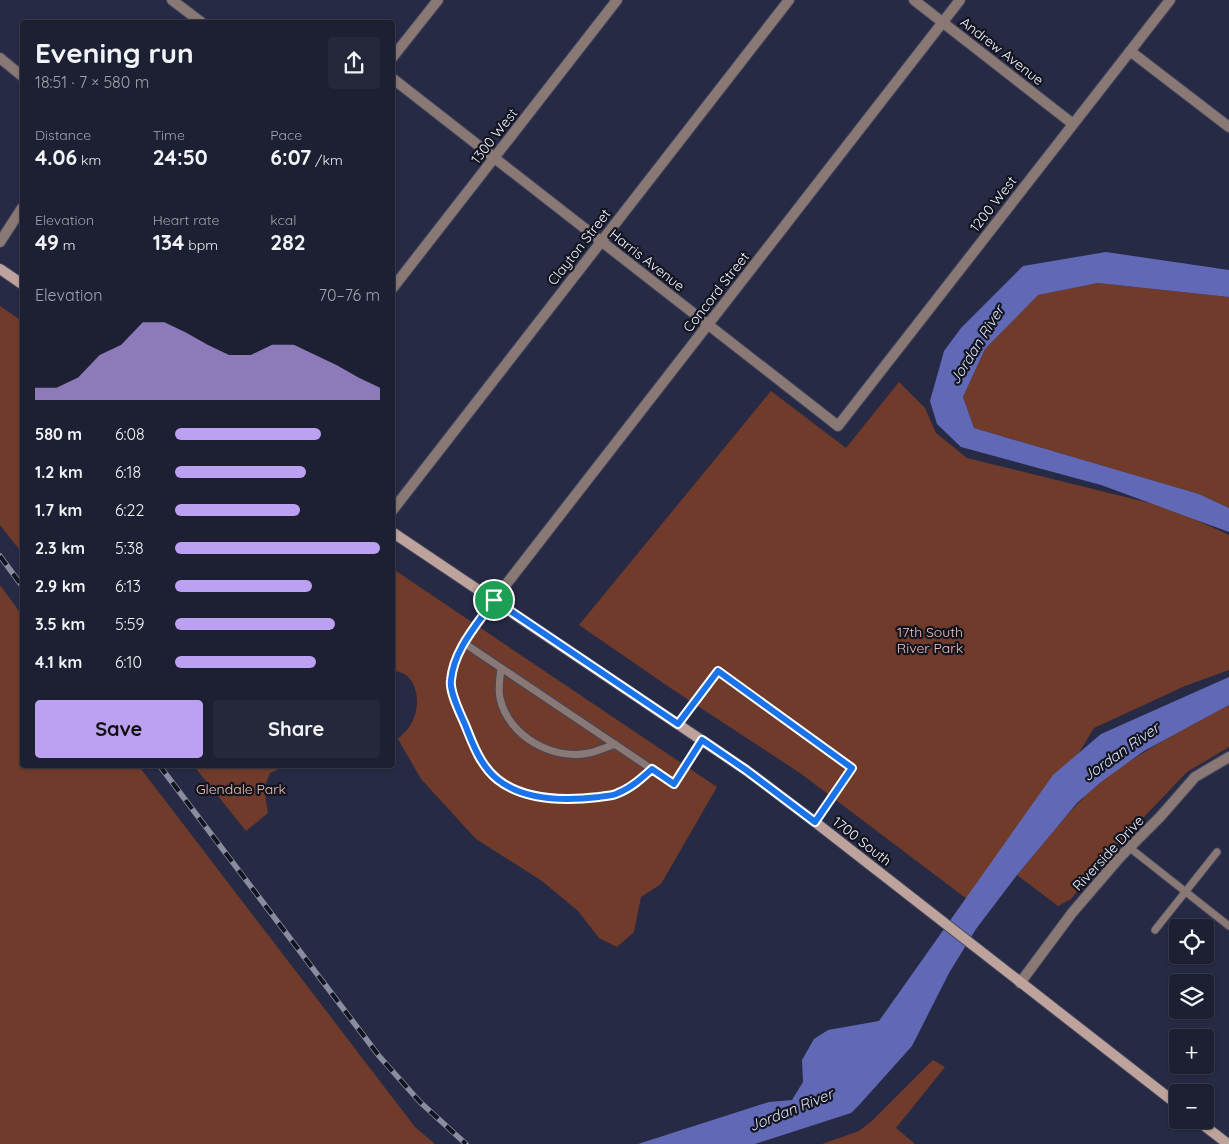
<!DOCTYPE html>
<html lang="en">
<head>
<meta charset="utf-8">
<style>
  body { margin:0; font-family:Quicksand,sans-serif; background:#25283b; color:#f1f3f6; height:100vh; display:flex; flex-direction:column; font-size:19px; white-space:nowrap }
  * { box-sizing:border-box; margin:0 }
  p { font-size:16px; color:#a0a3ac }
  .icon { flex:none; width:28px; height:28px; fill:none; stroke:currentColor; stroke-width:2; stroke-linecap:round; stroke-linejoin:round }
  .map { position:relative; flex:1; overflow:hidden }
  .details { position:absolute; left:20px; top:20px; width:375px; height:748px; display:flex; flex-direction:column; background:#1d2033; border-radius:5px; box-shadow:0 1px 4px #0004,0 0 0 1px #3b3e4e }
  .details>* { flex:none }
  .fabs { position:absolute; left:1169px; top:919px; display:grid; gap:10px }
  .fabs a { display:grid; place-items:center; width:45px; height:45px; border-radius:5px; background:#1d2033; box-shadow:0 1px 4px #0004,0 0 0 1px #3b3e4e; font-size:25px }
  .pin { position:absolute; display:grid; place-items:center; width:42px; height:42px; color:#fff; margin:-21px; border:2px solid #fff; border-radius:50%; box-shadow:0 1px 5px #0007 }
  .round { display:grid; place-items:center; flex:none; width:52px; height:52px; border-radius:5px; background:#25283b }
  .headline { display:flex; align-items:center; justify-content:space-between; height:85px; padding:0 15px }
  h1 { font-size:28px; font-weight:800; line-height:38px }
  .metrics { display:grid; grid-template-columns:repeat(3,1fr); gap:8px; height:85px; padding:5px 15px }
  .metrics div { display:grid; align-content:center }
  .metrics b { font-size:21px; font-weight:800 }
  .metrics small { font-size:14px; font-weight:400 }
  .metrics p { font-size:14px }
  .chart { height:140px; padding:10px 15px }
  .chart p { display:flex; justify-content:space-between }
  .chart svg { width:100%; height:90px; margin-top:5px; fill:#bca0f2; opacity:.7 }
  .button { display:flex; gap:10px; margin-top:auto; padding:10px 15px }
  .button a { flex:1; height:58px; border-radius:5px; background:#bca0f2; color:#111; font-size:20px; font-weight:800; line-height:58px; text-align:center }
  .button a+a { background:#25283b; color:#f1f3f6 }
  ul { padding:0 15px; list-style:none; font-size:16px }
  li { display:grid; grid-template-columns:80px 60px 1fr; align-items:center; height:38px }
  li i { height:12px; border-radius:6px; background:#bca0f2 }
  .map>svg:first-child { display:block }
  .green { fill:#703b2a }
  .water { fill:#6169b7 }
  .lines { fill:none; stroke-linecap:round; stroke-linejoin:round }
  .lane-casing { stroke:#43465e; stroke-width:9 }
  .street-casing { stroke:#43465e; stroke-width:12 }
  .secondary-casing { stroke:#43465e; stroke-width:12 }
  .lane { stroke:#897874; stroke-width:7 }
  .street { stroke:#897874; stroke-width:10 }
  .secondary { stroke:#bda39b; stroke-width:10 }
  .rail-casing { stroke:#8a8c9f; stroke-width:5.5 }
  .rail { stroke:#121420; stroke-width:4; stroke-dasharray:11; stroke-linecap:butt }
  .route-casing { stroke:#fff; stroke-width:10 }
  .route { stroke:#1a73e8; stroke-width:6 }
  .labels { text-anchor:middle; stroke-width:4.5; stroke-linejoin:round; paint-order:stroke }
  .street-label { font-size:14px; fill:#f2f4fe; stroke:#121420 }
  .park-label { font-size:14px; fill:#f4c2b3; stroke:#121420 }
  .water-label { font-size:15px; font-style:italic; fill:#dde1f7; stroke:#121420 }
</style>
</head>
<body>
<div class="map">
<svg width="1229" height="1144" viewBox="0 0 1229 1144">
  <rect width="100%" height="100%" fill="#272a44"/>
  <!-- green -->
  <path class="green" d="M 1098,283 L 1229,297 L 1229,508 L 1199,494 L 974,428 L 963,397 L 985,349 L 1037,295 Z
    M 0,306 L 22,321 L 22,553 L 0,525 Z
    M 899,382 L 925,408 L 936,433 L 967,458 L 1170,508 L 1229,535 L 1229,670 L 1185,686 L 1094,728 L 1069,769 L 967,899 L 800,773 L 672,689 L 579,625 L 771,391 L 846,448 Z
    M 393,569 L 717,787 L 661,884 L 641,897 L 634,932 L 617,947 L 599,938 L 578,911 L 542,881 L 476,839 L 421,779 L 398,739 C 402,735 408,730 411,724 C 422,706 419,672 393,671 Z
    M 0,585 L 22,615 L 22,765 L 138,765 L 415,1127 L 435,1144 L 0,1144 Z
    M 1229,705 L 1229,747 L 1187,772 L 1102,861 L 1071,899 L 1058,906 L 1017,875 C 1044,844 1069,808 1101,782 C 1140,751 1185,729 1229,705 Z
    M 193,765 L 288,765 L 270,773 L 264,788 L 268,813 L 246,831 Z
    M 933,1060 L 945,1067 L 896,1128 L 915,1144 L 822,1144 L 859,1131 L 873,1120 Z"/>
  <!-- water -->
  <path class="water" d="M 1106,252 L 1229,270 L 1229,297 L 1098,283 L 1038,295 L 985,349 L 963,397 L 974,428 L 1199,494 L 1229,508 L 1229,532 L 1101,485 L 961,447 L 937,424 L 930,401 L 944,351 L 961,328 L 1023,266 Z
    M 1229,677 L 1229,705 L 1144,751 L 1101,782 L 1077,803 L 1017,875 L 976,929 L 949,973 L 912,1046 L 860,1104 L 851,1113 L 755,1144 L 638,1144 L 769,1102 L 792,1100 L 803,1082 L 802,1060 L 814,1039 L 828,1030 L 879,1021 L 1053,775 L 1101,734 Z"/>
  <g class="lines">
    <!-- lane casing -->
    <g class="lane-casing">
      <path id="lane" d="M 494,600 L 464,643 L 674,784 L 702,740
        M 464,643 C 445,676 450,689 464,723 C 472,742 480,764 496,778 C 523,801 566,801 599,797 C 605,796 613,796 618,794 C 631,788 642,778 652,769
        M 501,668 C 500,677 498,689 500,698 C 508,736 553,761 589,753 C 598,751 607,747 615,744
        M 678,723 L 718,671 L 852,768 L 815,822
        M 1130,848 L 1229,926
        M 1155,930 L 1217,852"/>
    </g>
    <!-- street casing -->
    <g class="street-casing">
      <path id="street" d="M 172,0 L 201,22
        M 914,0 L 1073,124
        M 1130,51 L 1229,127
        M 0,58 L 22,76
        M 392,58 L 438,0
        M 392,78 L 838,426 L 1170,0
        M 0,242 L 22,208
        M 392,289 L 617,0
        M 392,511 L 789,0
        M 494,600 L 960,0
        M 1020,983 L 1072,913 L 1121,856 L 1160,817 L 1195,777 L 1229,757"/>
    </g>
    <!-- secondary casing -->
    <g class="secondary-casing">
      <path id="secondary" d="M 0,269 L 22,284
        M 392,532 L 746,770 L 815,822 L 1178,1105
        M 1197,1120 L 1228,1144"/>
    </g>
    <!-- lane -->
    <use href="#lane" class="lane"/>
    <!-- street -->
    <use href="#street" class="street"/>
    <!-- secondary -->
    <use href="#secondary" class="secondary"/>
    <!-- rail casing -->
    <g class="rail-casing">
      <path id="rail" d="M 0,556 L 22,586
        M 159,765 L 379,1056 L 420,1102 L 466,1144"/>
    </g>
    <!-- rail -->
    <use href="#rail" class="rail"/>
  </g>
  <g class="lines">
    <!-- route casing -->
    <g class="route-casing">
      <path id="route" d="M 494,600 L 678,724 L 718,671 L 852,768 L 815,822 L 746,770 L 702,740 L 674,784 L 652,769 C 642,778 631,788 618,793 C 613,796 605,796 599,797 C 566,801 524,801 497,779 C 481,766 473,745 466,727 C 461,715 449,692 451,680 C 454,649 477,625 494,600 Z"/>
    </g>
    <!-- route -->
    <use href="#route" class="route"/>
  </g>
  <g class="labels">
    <!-- street labels -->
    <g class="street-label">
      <text transform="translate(1002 51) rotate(38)" y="5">Andrew Avenue</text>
      <text transform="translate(494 136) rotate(-52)" y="5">1300 West</text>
      <text transform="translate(993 204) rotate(-52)" y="5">1200 West</text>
      <text transform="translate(579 247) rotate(-52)" y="5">Clayton Street</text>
      <text transform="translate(647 260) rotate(38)" y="5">Harris Avenue</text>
      <text transform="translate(716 292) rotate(-52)" y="5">Concord Street</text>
      <text transform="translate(862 841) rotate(38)" y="5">1700 South</text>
      <text transform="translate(1108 853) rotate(-47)" y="5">Riverside Drive</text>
    </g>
    <!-- park labels -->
    <g class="park-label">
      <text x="930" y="637">17th South<tspan x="930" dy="16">River Park</tspan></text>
      <text x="241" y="794">Glendale Park</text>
    </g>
    <!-- water labels -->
    <g class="water-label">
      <text transform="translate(977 345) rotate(-58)" y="5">Jordan River</text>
      <text transform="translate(1121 752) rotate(-35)" y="5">Jordan River</text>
      <text transform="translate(791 1110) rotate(-22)" y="5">Jordan River</text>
    </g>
  </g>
</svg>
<div class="fabs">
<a><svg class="icon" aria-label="locate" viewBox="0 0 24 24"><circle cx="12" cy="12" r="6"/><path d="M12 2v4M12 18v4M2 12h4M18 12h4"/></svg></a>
<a><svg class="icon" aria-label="layers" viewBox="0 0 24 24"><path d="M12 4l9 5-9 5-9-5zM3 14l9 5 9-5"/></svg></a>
<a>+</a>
<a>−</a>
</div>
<div class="pin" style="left:494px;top:600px;background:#1e9e55"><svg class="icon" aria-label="arrive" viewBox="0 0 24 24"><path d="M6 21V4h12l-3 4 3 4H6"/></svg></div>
<section class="details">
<div class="headline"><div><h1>Evening run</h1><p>18:51 · 7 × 580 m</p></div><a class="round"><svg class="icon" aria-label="share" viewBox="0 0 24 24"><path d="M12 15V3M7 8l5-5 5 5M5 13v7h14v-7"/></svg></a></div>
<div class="metrics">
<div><p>Distance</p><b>4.06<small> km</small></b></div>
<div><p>Time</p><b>24:50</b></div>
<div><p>Pace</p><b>6:07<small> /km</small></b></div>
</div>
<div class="metrics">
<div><p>Elevation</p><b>49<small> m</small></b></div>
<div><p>Heart rate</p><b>134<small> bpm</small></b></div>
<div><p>kcal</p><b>282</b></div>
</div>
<div class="chart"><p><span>Elevation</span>70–76 m</p>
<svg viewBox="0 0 160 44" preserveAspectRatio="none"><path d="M0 44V38L10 38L20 33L30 22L40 17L50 6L60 6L70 11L80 17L90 22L100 22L110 17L120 17L130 22L140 27L150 33L160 38V44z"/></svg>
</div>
<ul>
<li><b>580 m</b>6:08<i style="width:71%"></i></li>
<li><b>1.2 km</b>6:18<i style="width:64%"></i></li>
<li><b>1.7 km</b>6:22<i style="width:61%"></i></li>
<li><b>2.3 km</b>5:38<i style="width:100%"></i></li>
<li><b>2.9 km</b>6:13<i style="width:67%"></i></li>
<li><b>3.5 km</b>5:59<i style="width:78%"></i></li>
<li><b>4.1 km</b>6:10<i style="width:69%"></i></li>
</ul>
<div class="button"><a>Save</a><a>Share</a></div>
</section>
</div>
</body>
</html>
